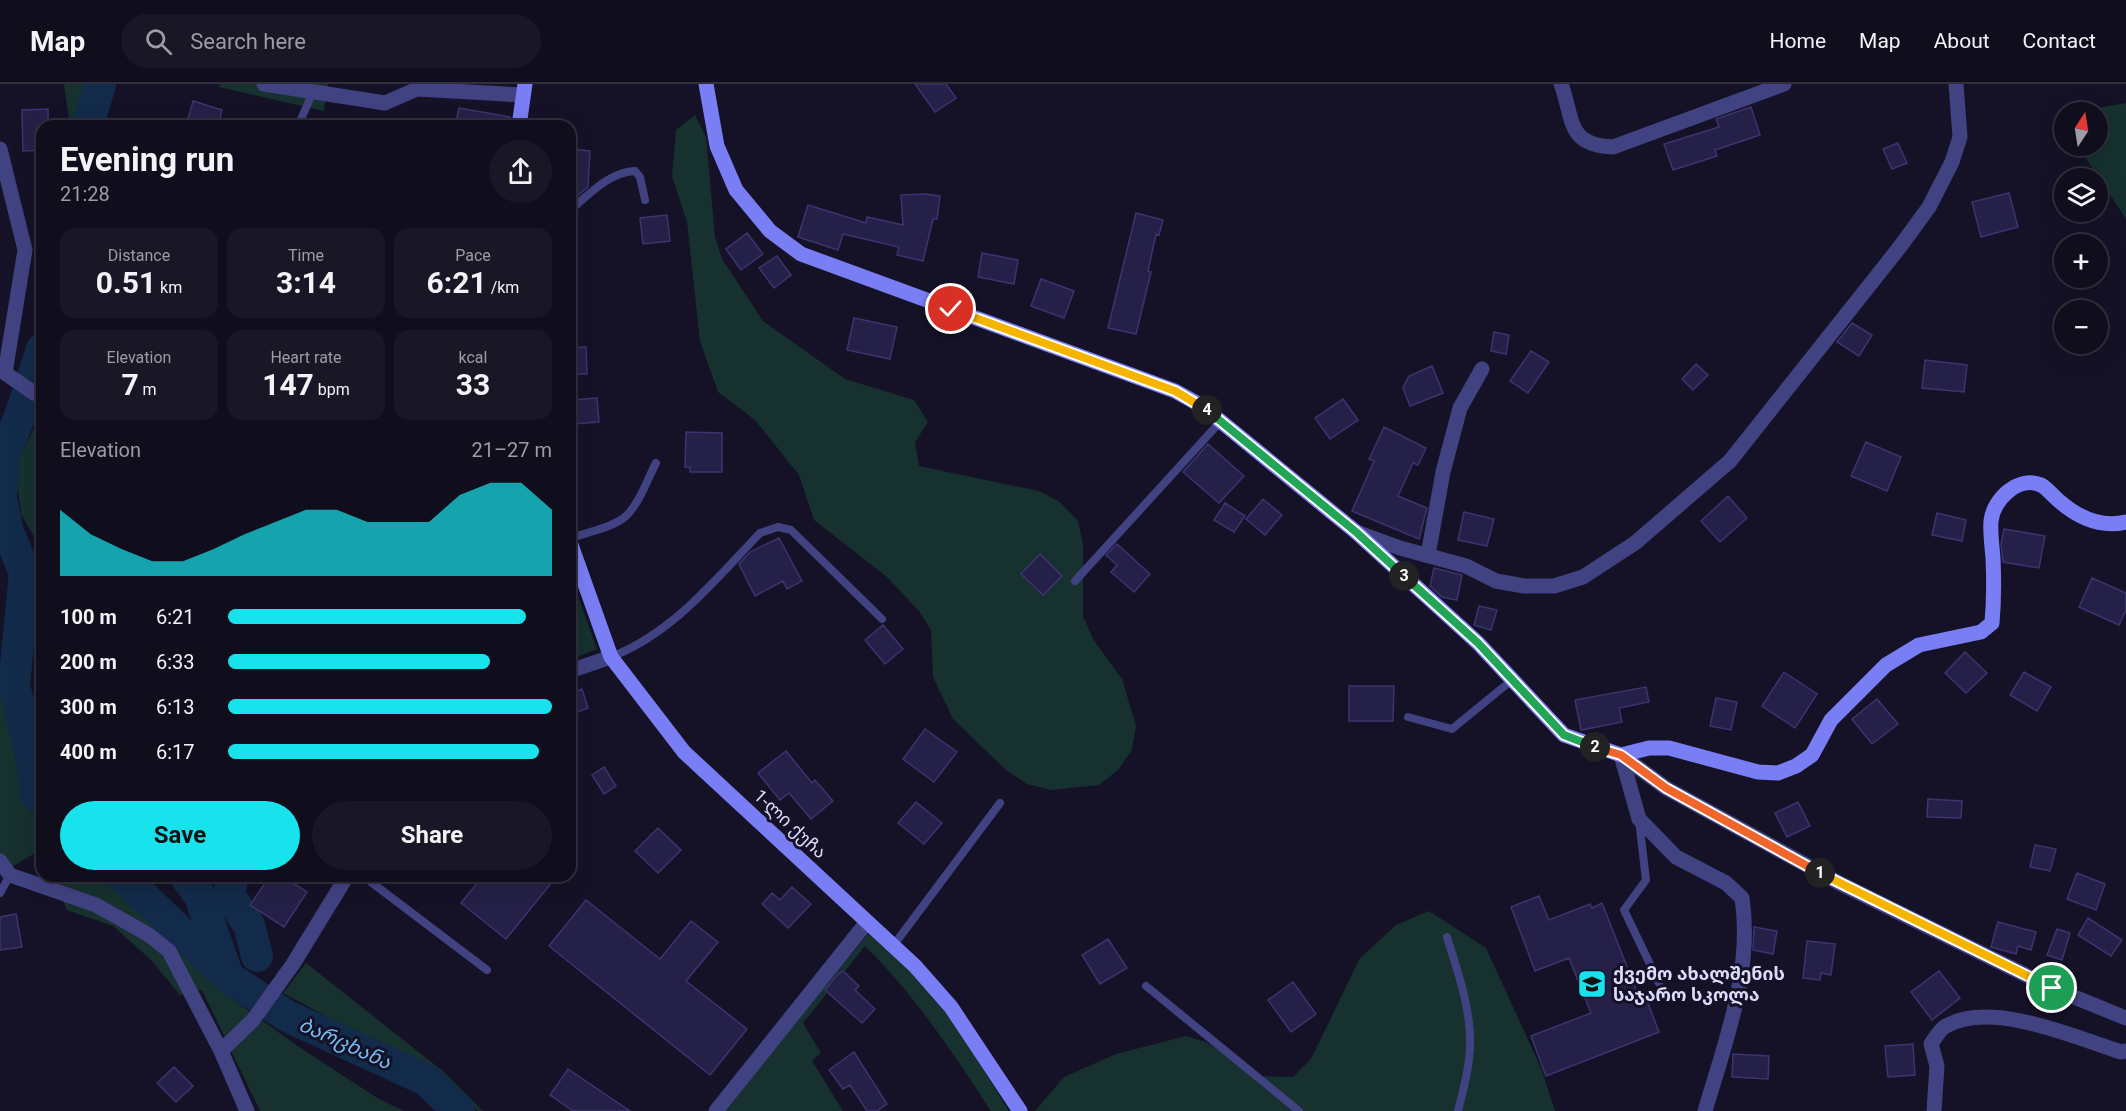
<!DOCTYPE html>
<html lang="en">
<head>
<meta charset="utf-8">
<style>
  body { margin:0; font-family:Roboto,"Noto Sans Georgian",sans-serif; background:#191726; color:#f1f3f6; height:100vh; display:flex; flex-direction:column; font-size:22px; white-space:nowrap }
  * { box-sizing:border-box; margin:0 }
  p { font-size:20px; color:#9c9ca4 }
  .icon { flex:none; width:33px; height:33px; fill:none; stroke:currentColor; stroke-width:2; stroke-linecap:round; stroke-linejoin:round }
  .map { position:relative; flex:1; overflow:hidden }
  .details { position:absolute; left:36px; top:36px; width:540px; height:762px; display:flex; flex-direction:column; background:#100e1d; border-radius:18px; box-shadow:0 6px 24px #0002,0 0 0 2px #302e3b }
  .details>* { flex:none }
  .needle { width:39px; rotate:12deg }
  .fabs { position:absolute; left:2054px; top:18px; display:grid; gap:12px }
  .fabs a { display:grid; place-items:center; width:54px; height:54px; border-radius:50%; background:#100e1d; box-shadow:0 6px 24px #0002,0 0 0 2px #302e3b; font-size:30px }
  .pin { position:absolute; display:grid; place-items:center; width:51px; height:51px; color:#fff; margin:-26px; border:3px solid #fff; border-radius:50%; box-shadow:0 2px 6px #0007 }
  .km { position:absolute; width:30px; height:30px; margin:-15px; border-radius:50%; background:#222; color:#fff; font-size:16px; line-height:30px; text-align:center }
  .round { display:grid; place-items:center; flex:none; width:63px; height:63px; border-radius:32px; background:#191726 }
  .head { display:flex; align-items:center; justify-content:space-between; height:102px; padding:0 24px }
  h1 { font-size:33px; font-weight:700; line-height:45px }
  .figures { display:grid; grid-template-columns:repeat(3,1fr); gap:9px; height:102px; padding:6px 24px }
  .figures div { display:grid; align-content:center; border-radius:15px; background:#191726; text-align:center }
  .figures b { font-size:30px; font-weight:700 }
  .figures small { font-size:16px; font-weight:400 }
  .figures p { font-size:16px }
  .chart { height:168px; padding:12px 24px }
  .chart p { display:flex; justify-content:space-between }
  .chart svg { width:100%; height:108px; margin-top:6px; fill:#18e2ec; opacity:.7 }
  .primary-button { display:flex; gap:12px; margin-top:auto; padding:12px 24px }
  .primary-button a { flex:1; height:69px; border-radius:36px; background:#18e2ec; color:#111; font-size:24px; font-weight:700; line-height:69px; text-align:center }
  .primary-button a+a { background:#191726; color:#f1f3f6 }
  ul { padding:0 24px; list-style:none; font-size:20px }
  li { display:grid; grid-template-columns:96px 72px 1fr; align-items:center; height:45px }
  li i { height:15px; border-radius:8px; background:#18e2ec }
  header { display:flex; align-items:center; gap:36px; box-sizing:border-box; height:84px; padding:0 30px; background:#100e1d; border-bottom:2px solid #302e3b }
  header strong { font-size:28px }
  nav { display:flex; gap:33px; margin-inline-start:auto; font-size:21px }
  .search { width:420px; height:54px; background:#191726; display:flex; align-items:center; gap:15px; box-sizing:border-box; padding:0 21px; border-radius:33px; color:#9c9ca4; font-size:22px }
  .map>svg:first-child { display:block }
  .green { fill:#16312e }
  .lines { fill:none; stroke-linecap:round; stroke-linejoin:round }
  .river { stroke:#132b4a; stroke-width:32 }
  .building { fill:#252047; stroke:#3c3470; stroke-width:1.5 }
  .lane { stroke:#414282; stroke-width:8 }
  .street { stroke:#414282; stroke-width:15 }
  .secondary { stroke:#7a7ef4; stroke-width:15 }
  .split-1-casing { stroke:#fff; stroke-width:12 }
  .split-2-casing { stroke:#fff; stroke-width:12 }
  .split-3-casing { stroke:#fff; stroke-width:12 }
  .split-4-casing { stroke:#fff; stroke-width:12 }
  .split-5-casing { stroke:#fff; stroke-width:12 }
  .split-1 { stroke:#f5b400; stroke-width:8 }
  .split-2 { stroke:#f0652b; stroke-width:8 }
  .split-3 { stroke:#22a559; stroke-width:8 }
  .split-4 { stroke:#22a559; stroke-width:8 }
  .split-5 { stroke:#f5b400; stroke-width:8 }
  .labels { text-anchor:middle; stroke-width:6; stroke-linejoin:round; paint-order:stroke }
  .street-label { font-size:18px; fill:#dddbfc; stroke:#151227 }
  .poi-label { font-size:18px; font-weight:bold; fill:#dddbfc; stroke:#151227; text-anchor:start }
  .water-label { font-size:20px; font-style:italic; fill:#72bef3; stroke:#151227 }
</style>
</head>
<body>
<header>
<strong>Map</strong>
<div class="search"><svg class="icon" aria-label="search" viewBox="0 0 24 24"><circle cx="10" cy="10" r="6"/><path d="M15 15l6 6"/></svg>Search here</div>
<nav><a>Home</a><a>Map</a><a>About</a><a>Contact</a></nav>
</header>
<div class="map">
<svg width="2126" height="1027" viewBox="0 0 2126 1027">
  <rect width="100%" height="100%" fill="#151227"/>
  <!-- green -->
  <path class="green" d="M 64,0 L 86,0 L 71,42 L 70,42 Z
    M 220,0 L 328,0 L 324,27 L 219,3 Z
    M 2126,19 L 2126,135 L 2078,62 L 2097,62 L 2097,28 L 2076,28 Z
    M 695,31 L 706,53 L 715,153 L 722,175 L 763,237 L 845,295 L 914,316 L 928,338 L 915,358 L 919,382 L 1039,407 L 1060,418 L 1078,437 L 1083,460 L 1083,532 L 1093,555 L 1122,595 L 1136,642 L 1132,666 L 1118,686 L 1099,701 L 1051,706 L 1027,700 L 1006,686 L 953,635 L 933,593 L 931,546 L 919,527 L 887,493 L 814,436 L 799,391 L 755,336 L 718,308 L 700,257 L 687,138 L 672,92 L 676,46 Z
    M 42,329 L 42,466 L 21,430 L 15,381 Z
    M 570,489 L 597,565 L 570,576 Z
    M 0,606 L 14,632 L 15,666 L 28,720 L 42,737 L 42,769 L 40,766 L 0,790 Z
    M 52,792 L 113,792 L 145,822 L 187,875 L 224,909 L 299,963 L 379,1015 L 404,1027 L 260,1027 L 202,906 L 180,911 L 150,875 L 113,842 L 67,826 Z
    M 1429,827 L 1486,864 L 1541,984 L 1555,1027 L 1035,1027 L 1064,993 L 1116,970 L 1186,952 L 1208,959 L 1256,992 L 1293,993 L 1311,975 L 1360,874 L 1396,841 Z
    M 869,849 L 909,886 L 949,931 L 1009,1027 L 991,1027 C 952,968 916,912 865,862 L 803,939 L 821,969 L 812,977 L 843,1027 L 726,1027 L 791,943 Z
    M 306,879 L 444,988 L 483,1027 L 478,1027 L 426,986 L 283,909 Z"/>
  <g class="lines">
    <!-- river -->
    <path class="river" d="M 88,42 L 100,0
      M 42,265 L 21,330 L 4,370 L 1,414 L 8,448 L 25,489 L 14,601 L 34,684 L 35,709 L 42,715
      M 122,792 L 228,893 L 287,932 L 426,996 L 459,1027
      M 185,792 L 200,812 L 226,887
      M 233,792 L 229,811 L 249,841 L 257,872"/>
  </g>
  <!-- building -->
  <path class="building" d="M 915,0 L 946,0 L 956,14 L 935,28 Z
    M 193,17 L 222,26 L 218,42 L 186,42 Z
    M 1751,23 L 1760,51 L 1715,66 L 1717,72 L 1673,86 L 1664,60 L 1719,43 L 1716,35 Z
    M 459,24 L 510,33 L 509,42 L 455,42 Z
    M 48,25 L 48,42 L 42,42 L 42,66 L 23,67 L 22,26 Z
    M 1898,59 L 1907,79 L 1892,85 L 1883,65 Z
    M 570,65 L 590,67 L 588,103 L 577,112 L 570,114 Z
    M 2009,109 L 2018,143 L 1981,153 L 1972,118 Z
    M 924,110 L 940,112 L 937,135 L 933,135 L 923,177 L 897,171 L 899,163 L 843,150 L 838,166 L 798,153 L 808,121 L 866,139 L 867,133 L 903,141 L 901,111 Z
    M 1136,129 L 1163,136 L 1159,151 L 1156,150 L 1148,187 L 1151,188 L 1136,250 L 1108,244 Z
    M 667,131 L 670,157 L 643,160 L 640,134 Z
    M 747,149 L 763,170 L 741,186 L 726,165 Z
    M 982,169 L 1018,176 L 1014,200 L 978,193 Z
    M 777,172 L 791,191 L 774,204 L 759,184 Z
    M 1041,195 L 1074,207 L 1064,234 L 1031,222 Z
    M 854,234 L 897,243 L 890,275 L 847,266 Z
    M 1852,239 L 1872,251 L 1859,272 L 1837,258 Z
    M 1494,248 L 1509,251 L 1506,270 L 1491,267 Z
    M 586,263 L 587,290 L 570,290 L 570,264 Z
    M 1531,267 L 1549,278 L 1528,309 L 1510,297 Z
    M 1925,276 L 1967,281 L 1964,308 L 1922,304 Z
    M 1696,280 L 1708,291 L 1693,306 L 1682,295 Z
    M 1432,282 L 1443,309 L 1410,322 L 1403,304 L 1409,292 Z
    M 597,314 L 599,338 L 574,340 L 572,316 Z
    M 1343,315 L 1358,336 L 1330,355 L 1315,334 Z
    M 1384,343 L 1426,364 L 1418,381 L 1413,379 L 1398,412 L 1427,424 L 1419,455 L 1352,427 L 1374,377 L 1369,375 Z
    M 686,348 L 722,349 L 722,388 L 690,388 L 690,383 L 685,383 Z
    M 1866,358 L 1901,373 L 1887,407 L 1851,392 Z
    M 1208,360 L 1244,392 L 1219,419 L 1183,388 Z
    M 1728,412 L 1747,434 L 1720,458 L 1701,437 Z
    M 1263,415 L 1282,431 L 1265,451 L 1246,435 Z
    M 1225,419 L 1245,432 L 1234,448 L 1214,436 Z
    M 1464,428 L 1494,435 L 1487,462 L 1458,456 Z
    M 1937,429 L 1966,436 L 1962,457 L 1932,451 Z
    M 2004,445 L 2045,452 L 2039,484 L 2003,478 L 2001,460 Z
    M 779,454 L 802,497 L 787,505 L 783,497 L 755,512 L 739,480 L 750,468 Z
    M 1117,460 L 1150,490 L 1134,508 L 1111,488 L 1117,481 L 1106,471 Z
    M 1040,470 L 1062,492 L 1043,511 L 1021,490 Z
    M 1434,484 L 1462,491 L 1457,516 L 1442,513 L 1430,502 Z
    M 2092,494 L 2126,509 L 2126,526 L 2119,541 L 2079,523 Z
    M 1479,522 L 1497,526 L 1491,546 L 1474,541 Z
    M 883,541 L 903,565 L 885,580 L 865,556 Z
    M 1965,568 L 1987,589 L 1966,609 L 1945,589 Z
    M 1784,588 L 1817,610 L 1795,644 L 1762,622 Z
    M 2024,588 L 2051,603 L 2037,627 L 2010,611 Z
    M 1349,602 L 1394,602 L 1393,637 L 1349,637 Z
    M 1646,603 L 1649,618 L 1619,624 L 1622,638 L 1581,646 L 1575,616 Z
    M 582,605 L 588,624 L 570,631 L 570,610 Z
    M 1716,614 L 1737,618 L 1731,646 L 1710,642 Z
    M 1877,615 L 1898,640 L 1872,660 L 1852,635 Z
    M 925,645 L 957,668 L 934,698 L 903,675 Z
    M 786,667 L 812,699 L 815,696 L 833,717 L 811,735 L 789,709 L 780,716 L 758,689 Z
    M 604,683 L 616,702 L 604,710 L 592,691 Z
    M 1928,715 L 1962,717 L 1961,734 L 1927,733 Z
    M 916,718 L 942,739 L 924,760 L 898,739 Z
    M 1798,718 L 1810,742 L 1787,753 L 1775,729 Z
    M 658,744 L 681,766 L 658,789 L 635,767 Z
    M 2035,761 L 2056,765 L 2050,787 L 2030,783 Z
    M 2077,789 L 2105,800 L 2096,826 L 2067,815 Z
    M 270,792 L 282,792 L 307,808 L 284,843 L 250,821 Z
    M 483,792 L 557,792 L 506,855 L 461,819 Z
    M 792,803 L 811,820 L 788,844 L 762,820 L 772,809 L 780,816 Z
    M 1539,812 L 1549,836 L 1590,820 L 1592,824 L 1602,819 L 1637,908 L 1643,906 L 1659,948 L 1546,992 L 1531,952 L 1591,929 L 1569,874 L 1535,887 L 1511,823 Z
    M 586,816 L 660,875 L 691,837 L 718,858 L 686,897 L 747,945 L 710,991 L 549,862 Z
    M 16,830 L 22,863 L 0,866 L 0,833 Z
    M 2088,834 L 2122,856 L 2111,872 L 2078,851 Z
    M 1998,838 L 2036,848 L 2031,866 L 2018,862 L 2016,870 L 1991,863 Z
    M 1754,843 L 1777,847 L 1773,870 L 1753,866 Z
    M 2057,845 L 2070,849 L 2062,876 L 2047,871 Z
    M 1108,855 L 1127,884 L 1100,900 L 1082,871 Z
    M 1807,857 L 1835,860 L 1831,891 L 1821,889 L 1820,896 L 1803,894 Z
    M 843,887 L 859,902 L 855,906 L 875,925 L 862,939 L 825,906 L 837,891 Z
    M 1939,887 L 1960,914 L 1932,936 L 1911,908 Z
    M 1293,898 L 1316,930 L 1291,948 L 1268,916 Z
    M 1913,960 L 1915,991 L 1888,993 L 1885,962 Z
    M 854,968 L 887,1020 L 877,1027 L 867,1027 L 850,1001 L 843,1005 L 829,986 Z
    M 1733,970 L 1769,972 L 1768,995 L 1732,993 Z
    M 174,983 L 193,1002 L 176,1018 L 157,999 Z
    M 568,985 L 630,1027 L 573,1027 L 550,1011 Z"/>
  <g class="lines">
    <!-- lane -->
    <path class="lane" d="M 298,42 L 313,8
      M 570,126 C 589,111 609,88 635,87 L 640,93 L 645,116
      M 570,454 C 586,449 614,443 626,432 C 639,420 648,394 656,379
      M 1075,497 L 1221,337
      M 611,573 C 673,549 715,496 760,449 L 778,443 L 791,446 L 882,535
      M 1408,633 L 1452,645 L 1512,596
      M 1639,736 L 1646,796 L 1624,826 L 1659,899
      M 363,792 L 487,886
      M 0,809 L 10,791
      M 1447,853 C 1457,886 1469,918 1470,953 C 1471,978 1464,1003 1458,1027
      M 893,862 L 1000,719
      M 1146,902 L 1299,1027"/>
    <!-- street -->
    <path class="street" d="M 264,0 L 385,19 L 417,5 L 522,11
      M 1561,0 C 1574,35 1566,61 1613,63 L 1784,0
      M 0,65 L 25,166 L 5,289 L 34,309 L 42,312
      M 1356,448 L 1400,464 L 1466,482 L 1496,497 L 1524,502 L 1554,502 L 1583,493 L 1635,459 L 1730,377 L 1899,164 L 1929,123 L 1952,78 L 1960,53 L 1956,0
      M 1428,471 L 1443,388 L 1460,324 L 1482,285
      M 570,587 L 611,573
      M 1621,671 L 1666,704 L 1839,799 L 2052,904 L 2126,934
      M 1621,671 L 1639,735 L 1676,773 L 1726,799 L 1742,814 C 1753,886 1725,959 1705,1027
      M 0,777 L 10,791 L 96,821 L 149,851 L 169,867 L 221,967 L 247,1027
      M 221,967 L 253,936 L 293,880 L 347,792
      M 716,1027 L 867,838
      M 1934,1027 L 1937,982 L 1931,960 C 1935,954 1940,945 1946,942 C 1992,916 2074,953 2121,968 L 2126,967"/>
    <!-- secondary -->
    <path class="secondary" d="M 706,0 L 717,62 L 736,106 L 770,147 L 801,170 L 1175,307 L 1202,322 L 1356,448 L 1478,559 L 1564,651 L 1621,671 L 1649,664 L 1669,664 L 1758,688 L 1778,689 L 1796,682 L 1812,671 L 1831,636 L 1886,581 L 1919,561 L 1981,548 L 1992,539 C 1994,517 1994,496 1993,474 C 1992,462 1990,448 1991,437 C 1993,416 2018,391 2041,401 C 2047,404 2053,412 2058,416 C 2077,433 2100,444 2126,438
      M 519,42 L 525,0
      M 570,458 L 611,573 L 684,668 L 915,882 L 951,923 L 1020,1027"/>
  </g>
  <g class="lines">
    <!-- split-1 casing -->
    <g class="split-1-casing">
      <path id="split-1" d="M 1820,789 L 2052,904"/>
    </g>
    <!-- split-2 casing -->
    <g class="split-2-casing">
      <path id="split-2" d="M 1595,663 L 1621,671 L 1666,704 L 1820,789"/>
    </g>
    <!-- split-3 casing -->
    <g class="split-3-casing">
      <path id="split-3" d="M 1404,492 L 1478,559 L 1564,651 L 1595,663"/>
    </g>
    <!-- split-4 casing -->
    <g class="split-4-casing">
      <path id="split-4" d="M 1207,326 L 1356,448 L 1404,492"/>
    </g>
    <!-- split-5 casing -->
    <g class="split-5-casing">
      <path id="split-5" d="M 951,225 L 1175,307 L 1207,326"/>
    </g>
    <!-- split-1 -->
    <use href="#split-1" class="split-1"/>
    <!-- split-2 -->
    <use href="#split-2" class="split-2"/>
    <!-- split-3 -->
    <use href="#split-3" class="split-3"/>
    <!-- split-4 -->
    <use href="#split-4" class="split-4"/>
    <!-- split-5 -->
    <use href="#split-5" class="split-5"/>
  </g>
  <!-- icons -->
  <defs>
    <g id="school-square" transform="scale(1.5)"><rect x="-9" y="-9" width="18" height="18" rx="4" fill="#18e2ec" stroke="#151227"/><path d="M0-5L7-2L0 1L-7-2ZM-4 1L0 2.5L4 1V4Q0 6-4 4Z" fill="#111"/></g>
  </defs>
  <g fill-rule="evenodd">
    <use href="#school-square" x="1592" y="900"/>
  </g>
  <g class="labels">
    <!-- street labels -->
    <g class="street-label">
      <text transform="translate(790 740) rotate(43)" y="6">1-ლი ქუჩა</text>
    </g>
    <!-- poi labels -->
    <g class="poi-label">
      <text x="1613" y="896">ქვემო ახალშენის<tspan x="1613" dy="21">საჯარო სკოლა</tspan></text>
    </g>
    <!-- water labels -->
    <g class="water-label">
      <text transform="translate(345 959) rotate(24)" y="7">ბარცხანა</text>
    </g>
  </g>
</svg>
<div class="fabs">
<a><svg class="needle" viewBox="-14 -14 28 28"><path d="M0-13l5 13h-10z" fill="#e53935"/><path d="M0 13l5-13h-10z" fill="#9c9ca4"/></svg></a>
<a><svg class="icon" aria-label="layers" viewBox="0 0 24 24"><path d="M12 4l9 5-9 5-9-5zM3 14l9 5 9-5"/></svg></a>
<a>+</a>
<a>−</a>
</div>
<div class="pin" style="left:2052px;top:904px;background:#1e9e55"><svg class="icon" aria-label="arrive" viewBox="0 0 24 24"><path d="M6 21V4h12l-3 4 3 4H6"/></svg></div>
<div class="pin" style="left:951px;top:225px;background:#d93025"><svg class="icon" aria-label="check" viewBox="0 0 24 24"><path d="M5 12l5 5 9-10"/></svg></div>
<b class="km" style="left:1820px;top:789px">1</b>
<b class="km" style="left:1595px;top:663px">2</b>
<b class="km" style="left:1404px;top:492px">3</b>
<b class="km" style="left:1207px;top:326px">4</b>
<section class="details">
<div class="head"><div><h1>Evening run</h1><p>21:28</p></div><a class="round"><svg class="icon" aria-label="share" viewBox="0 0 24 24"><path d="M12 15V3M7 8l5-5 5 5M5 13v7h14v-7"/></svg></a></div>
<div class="figures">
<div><p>Distance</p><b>0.51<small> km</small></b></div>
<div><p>Time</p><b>3:14</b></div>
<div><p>Pace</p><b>6:21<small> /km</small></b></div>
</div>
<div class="figures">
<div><p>Elevation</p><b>7<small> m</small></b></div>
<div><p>Heart rate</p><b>147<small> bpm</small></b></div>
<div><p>kcal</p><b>33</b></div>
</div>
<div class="chart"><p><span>Elevation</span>21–27 m</p>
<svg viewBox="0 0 160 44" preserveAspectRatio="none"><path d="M0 44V17L10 27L20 33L30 38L40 38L50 33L60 27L70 22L80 17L90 17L100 22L110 22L120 22L130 11L140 6L150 6L160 17V44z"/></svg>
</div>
<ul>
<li><b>100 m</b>6:21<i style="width:92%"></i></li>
<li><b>200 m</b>6:33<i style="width:81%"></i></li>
<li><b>300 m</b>6:13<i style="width:100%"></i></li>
<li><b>400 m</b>6:17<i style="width:96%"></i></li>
</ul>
<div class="primary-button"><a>Save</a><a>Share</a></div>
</section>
</div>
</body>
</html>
